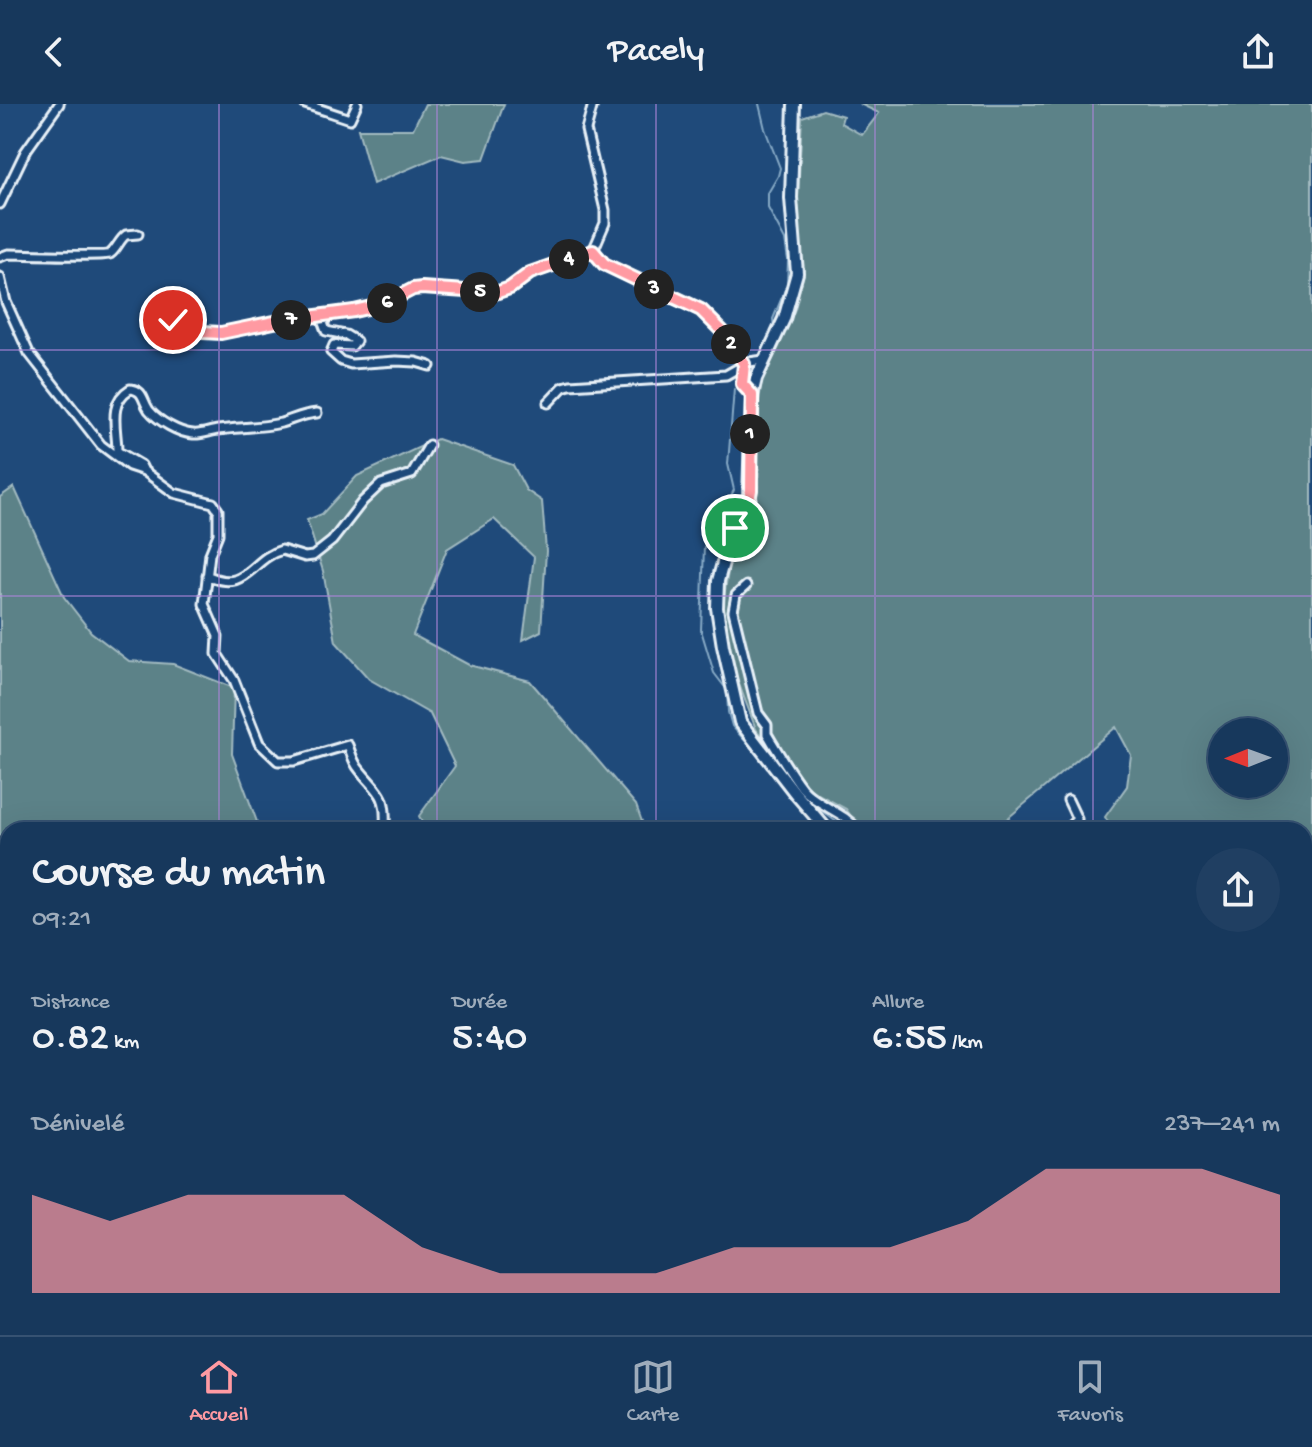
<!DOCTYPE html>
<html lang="fr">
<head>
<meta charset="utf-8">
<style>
  body { margin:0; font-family:"Gochi Hand",sans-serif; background:#203f62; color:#f1f3f6; height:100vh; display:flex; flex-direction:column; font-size:30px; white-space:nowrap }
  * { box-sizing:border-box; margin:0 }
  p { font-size:26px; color:#9eacbb }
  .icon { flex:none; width:44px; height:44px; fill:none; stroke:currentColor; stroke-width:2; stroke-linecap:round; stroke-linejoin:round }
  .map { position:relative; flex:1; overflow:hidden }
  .details { position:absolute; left:0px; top:718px; width:1312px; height:514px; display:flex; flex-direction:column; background:#17385c; border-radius:24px 24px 0 0; box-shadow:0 8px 32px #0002,0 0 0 2px #365272 }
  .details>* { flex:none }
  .needle { width:52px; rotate:269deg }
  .controls { position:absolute; left:1208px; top:614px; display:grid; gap:16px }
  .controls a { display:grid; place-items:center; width:80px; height:80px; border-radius:50%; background:#17385c; box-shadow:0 8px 32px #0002,0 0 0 2px #365272; font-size:40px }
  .pin { position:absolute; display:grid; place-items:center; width:68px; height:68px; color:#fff; margin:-34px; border:4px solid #fff; border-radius:50%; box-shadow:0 2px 8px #0007 }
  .km { position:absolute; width:40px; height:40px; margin:-20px; border-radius:50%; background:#222; color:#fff; font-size:22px; line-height:40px; text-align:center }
  .round { display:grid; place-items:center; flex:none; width:84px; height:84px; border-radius:42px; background:#203f62 }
  .overview { display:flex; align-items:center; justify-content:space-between; height:136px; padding:0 32px }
  h1 { font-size:44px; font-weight:600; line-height:60px }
  .stats { display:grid; grid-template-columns:repeat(3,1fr); gap:12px; height:136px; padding:8px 32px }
  .stats div { display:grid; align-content:center }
  .stats b { font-size:40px; font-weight:600 }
  .stats small { font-size:22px; font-weight:400 }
  .stats p { font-size:22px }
  .chart { height:224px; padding:16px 32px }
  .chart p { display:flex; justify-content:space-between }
  .chart svg { width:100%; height:144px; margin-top:8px; fill:#ff9aa2; opacity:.7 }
  header { display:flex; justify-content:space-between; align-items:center; height:104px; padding:0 32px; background:#17385c; font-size:36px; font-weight:600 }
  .dock { display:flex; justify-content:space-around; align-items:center; height:112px; border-top:2px solid #365272; background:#17385c; font-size:22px; color:#9eacbb }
  .dock a { display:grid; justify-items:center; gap:4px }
  .dock .selected { color:#ff9aa2 }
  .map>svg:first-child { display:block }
  .green { fill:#5c8288; stroke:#a2bac0; stroke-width:2; fill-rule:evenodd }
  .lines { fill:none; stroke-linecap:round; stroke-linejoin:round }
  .stream { stroke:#87aac6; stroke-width:2 }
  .street-casing { stroke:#e8f1f8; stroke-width:13 }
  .secondary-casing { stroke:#e8f1f8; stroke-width:16 }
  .street { stroke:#1f4a7a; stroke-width:7 }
  .secondary { stroke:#1f4a7a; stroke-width:10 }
  .route-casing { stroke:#fff; stroke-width:16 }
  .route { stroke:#ff9aa2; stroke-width:10 }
  .grid { fill:none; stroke:#ac85d9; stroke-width:2; stroke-opacity:0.55 }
</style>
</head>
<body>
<header><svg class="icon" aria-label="back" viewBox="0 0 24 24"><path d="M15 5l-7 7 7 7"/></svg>Pacely<svg class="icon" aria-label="share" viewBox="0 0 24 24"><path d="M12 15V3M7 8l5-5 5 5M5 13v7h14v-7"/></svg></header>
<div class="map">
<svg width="1312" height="1231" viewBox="0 0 1312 1231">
  <rect width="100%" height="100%" fill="#1f4a7a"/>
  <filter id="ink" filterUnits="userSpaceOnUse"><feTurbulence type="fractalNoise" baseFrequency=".0125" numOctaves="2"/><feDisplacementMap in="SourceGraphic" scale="16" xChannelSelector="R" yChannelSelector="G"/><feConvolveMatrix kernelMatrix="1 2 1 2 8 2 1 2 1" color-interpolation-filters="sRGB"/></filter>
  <g filter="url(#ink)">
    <!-- green -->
    <path class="green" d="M 425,0 L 504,0 L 484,55 L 465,57 L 441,51 L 373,80 L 358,25 L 413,25 Z
      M 860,0 L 1312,0 L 1312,970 L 1304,957 L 1304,726 L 1113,726 L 1105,713 L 1127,682 L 1131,651 L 1116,623 L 1002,719 L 1001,726 L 861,726 L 846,705 L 794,677 L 756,625 L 734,567 L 722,506 L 731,448 L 755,395 L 753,336 L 762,277 L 795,205 L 804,168 L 797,111 L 802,13 L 823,6 L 843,12 L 841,19 L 862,31 L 879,9 ZM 1222,628 L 1274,628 L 1274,680 L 1222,680 Z
      M 437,335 L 513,361 L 526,386 L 542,397 L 546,447 L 541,527 L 523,536 L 534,453 L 494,415 L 447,445 L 413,531 L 469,561 L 530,577 L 636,701 L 645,726 L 426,726 L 419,712 L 455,662 L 430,610 L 369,575 L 336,538 L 323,467 L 307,416 L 322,410 L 357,372 Z
      M 14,383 L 64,493 L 91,528 L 129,557 L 173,560 L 234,584 L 232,650 L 260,726 L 8,726 L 8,1224 L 272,1224 L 277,1231 L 0,1231 L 0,393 Z"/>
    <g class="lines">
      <!-- stream -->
      <path class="stream" d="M 759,0 L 765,25 L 780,64 L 778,72 L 768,89 L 768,104 L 785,136 L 788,156 L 787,181 L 773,215 L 774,225
        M 734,285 L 728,360 L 734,386 L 704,443 L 701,526 L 714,569 L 727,586 L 728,608 L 732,622 L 776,672
        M 810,698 L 847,726
        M 1304,967 L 1312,981"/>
      <!-- street casing -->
      <g class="street-casing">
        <path id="street" d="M 305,0 L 350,15 L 357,0
          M 593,0 L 586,26 L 605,106 L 605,119 L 593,147
          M 0,100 L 25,48 L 59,0
          M 593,147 L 604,160 L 665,191 L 701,206 L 725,230 L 744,260 L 742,280
          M 0,153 L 8,150 C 21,150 105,153 110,150 C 117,145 119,136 126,131 L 138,130
          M 0,173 L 6,198 L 29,249 L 101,341 L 129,362 L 144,367 L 174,389 L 213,399 L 218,406 L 218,430 L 210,450 L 204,500 L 218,532 L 217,550 L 234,576 L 259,639 L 278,657 L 294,657 L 348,641 C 351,649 353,658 359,665 C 376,687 387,688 385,720 L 373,726
          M 328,212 L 323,219 L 326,227 L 346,231 L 356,237 L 352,242 L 334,241 L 331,248 L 341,257 L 351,260 L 396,257 L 416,258 L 430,262
          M 148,216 L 173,216 L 203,228 L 221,229 L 279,217 L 354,207 L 384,200 L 413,185 L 422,184 L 495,189 L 510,184 L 530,169 L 593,147
          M 548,299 L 563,283 L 570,281 L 726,271 L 749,258 L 764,256
          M 144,367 L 141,361 L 117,347 C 117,325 107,299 130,285 C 144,286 142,296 149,306 C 158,317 179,329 193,330 C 201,331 210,327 218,326 C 239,323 260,324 281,319 C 294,315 303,310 317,309
          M 207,471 C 246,491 251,454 282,446 L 305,453 L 313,452 L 332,437 L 363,397 L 381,380 L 412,370 L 429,341
          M 746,482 L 736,491 L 733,507 L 758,609 L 767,621 L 767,630 C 778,648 789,667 802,684 C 817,702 843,707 858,726
          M 1066,726 L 1077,715 L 1068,696
          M 699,1224 L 707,1231
          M 858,1224 L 868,1231
          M 919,1224 L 923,1231
          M 976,1224 L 976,1231
          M 1244,1224 L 1247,1231
          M 568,1231 L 569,1224
          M 884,1231 L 900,1224
          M 1141,1231 L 1141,1228 L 1149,1224
          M 1165,1231 L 1207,1224
          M 1267,1231 L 1268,1224"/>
      </g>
      <!-- secondary casing -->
      <g class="secondary-casing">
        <path id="secondary" d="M 794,0 L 791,94 L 797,169 L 784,215 L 756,275 L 752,291 L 749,396 L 729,437 L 718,477 L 717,504 L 723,542 L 740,618 L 795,689 L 827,726
          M 1304,1115 L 1312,1144"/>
      </g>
      <!-- street -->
      <use href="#street" class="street"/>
      <!-- secondary -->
      <use href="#secondary" class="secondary"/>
    </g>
  </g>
  <g class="lines" filter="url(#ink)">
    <!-- route casing -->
    <g class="route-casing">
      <path id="route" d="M 173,216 L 203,228 L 221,229 L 279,217 L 354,207 L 384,200 L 413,185 L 422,184 L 495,189 L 510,184 L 530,169 L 593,147 L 604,160 L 701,206 L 725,230 L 744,260 L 742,280 L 752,291 L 751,386 L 749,396 L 735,424"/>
    </g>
    <!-- route -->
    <use href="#route" class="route"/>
  </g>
  <!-- grid -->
  <path class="grid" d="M 219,0 L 219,726M 437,0 L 437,726M 656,0 L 656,726M 875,0 L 875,726M 1093,0 L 1093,726M 0,246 L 1312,246M 0,492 L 1312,492M 0,739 L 8,739M 1304,739 L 1312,739M 0,985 L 8,985M 1304,985 L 1312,985M 219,1224 L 219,1231M 437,1224 L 437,1231M 656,1224 L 656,1231M 875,1224 L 875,1231M 1093,1224 L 1093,1231"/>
</svg>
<div class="controls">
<a><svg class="needle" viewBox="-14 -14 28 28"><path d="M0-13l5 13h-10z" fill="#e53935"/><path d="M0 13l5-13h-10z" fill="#9eacbb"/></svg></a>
</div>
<div class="pin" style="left:735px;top:424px;background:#1e9e55"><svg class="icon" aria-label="arrive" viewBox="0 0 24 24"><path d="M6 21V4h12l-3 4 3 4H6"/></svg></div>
<div class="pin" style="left:173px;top:216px;background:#d93025"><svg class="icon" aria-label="check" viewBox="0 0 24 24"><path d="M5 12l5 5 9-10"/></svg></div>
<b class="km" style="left:750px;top:330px">1</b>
<b class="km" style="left:731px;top:240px">2</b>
<b class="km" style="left:654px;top:185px">3</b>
<b class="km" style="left:569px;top:155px">4</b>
<b class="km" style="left:480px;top:188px">5</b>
<b class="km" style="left:387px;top:199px">6</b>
<b class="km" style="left:291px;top:216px">7</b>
<section class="details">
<div class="overview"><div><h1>Course du matin</h1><p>09:21</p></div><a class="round"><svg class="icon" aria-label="share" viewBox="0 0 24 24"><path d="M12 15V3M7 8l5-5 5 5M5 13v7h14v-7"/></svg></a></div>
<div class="stats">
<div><p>Distance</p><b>0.82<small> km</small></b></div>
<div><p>Durée</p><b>5:40</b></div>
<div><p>Allure</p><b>6:55<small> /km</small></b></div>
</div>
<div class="chart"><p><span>Dénivelé</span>237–241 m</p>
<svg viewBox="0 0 160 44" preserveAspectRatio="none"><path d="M0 44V14L10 22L20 14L30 14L40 14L50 30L60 38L70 38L80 38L90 30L100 30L110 30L120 22L130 6L140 6L150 6L160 14V44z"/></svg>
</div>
</section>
</div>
<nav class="dock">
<a class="selected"><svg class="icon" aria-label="home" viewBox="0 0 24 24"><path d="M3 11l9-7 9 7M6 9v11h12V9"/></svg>Accueil</a>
<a><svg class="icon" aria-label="map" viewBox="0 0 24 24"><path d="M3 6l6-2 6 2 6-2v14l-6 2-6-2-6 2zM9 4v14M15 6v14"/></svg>Carte</a>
<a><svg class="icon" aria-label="saved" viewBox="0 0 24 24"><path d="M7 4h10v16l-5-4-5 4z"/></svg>Favoris</a>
</nav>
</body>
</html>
